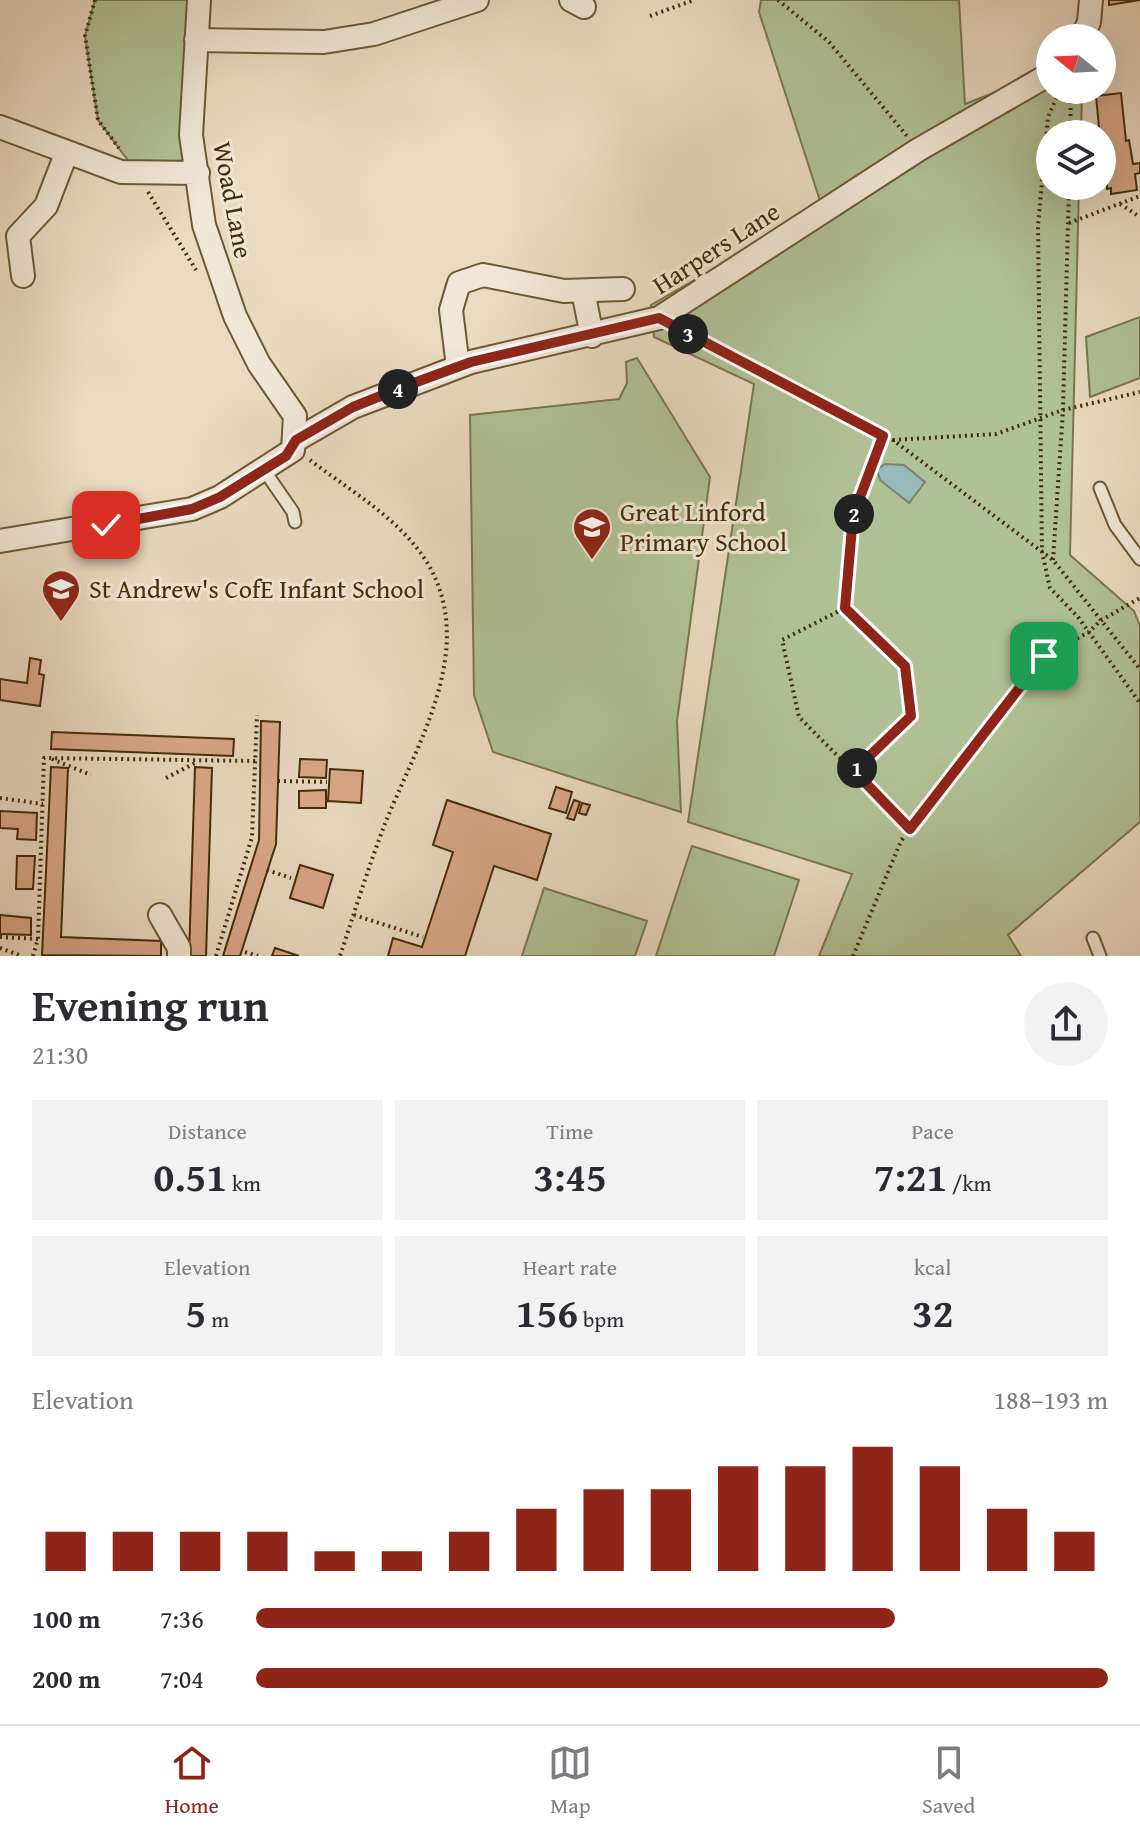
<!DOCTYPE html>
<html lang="en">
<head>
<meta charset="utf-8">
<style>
  body { margin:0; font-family:"Gentium Book Plus",serif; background:#f2f2f3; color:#2b2b33; height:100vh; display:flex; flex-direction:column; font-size:30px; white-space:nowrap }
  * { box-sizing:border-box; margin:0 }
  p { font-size:26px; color:#7c7c81 }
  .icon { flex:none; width:44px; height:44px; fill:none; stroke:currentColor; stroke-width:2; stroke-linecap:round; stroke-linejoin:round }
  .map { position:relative; height:956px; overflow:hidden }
  .drawer { display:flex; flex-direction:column; background:#fff; flex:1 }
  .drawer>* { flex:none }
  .needle { width:52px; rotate:288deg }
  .tools { position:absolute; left:1036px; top:24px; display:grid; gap:16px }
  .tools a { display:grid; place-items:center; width:80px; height:80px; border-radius:50%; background:#fff; box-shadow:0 8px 32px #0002; font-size:40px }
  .pin { position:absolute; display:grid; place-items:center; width:68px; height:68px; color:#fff; margin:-34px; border-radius:16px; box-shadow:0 4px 12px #0006 }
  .km { position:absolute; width:40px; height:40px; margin:-20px; border-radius:50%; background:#222; color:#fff; font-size:22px; line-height:40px; text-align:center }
  .round { display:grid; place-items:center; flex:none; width:84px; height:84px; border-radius:42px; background:#f2f2f3 }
  .overview { display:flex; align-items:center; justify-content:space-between; height:136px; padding:0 32px }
  h1 { font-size:44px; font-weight:800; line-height:60px }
  .metrics { display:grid; grid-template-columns:repeat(3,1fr); gap:12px; height:136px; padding:8px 32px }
  .metrics div { display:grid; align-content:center; border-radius:0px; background:#f2f2f3; text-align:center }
  .metrics b { font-size:40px; font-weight:800 }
  .metrics small { font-size:22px; font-weight:400 }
  .metrics p { font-size:22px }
  .chart { height:224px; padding:16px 32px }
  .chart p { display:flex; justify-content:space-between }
  .chart svg { width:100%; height:144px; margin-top:8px; stroke:#8f2418; stroke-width:6 }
  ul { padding:0 32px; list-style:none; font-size:26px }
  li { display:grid; grid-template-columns:128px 96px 1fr; align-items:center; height:60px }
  li i { height:20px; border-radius:10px; background:#8f2418 }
  .tab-bar { display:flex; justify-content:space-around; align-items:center; height:112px; border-top:2px solid #e1e1e2; background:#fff; font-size:22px; color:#7c7c81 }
  .tab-bar a { display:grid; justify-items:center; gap:4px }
  .tab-bar .current { color:#8f2418 }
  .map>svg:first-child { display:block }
  .green { fill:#b1c197; stroke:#7a7750; stroke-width:2 }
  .water { fill:#9ab9ba; stroke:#788173; stroke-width:2 }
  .building { fill:#daa888; stroke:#442d09; stroke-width:2 }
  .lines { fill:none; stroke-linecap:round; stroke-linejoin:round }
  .lane-casing { stroke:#6e5837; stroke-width:15 }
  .street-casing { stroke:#6e5837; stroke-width:26 }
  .path { stroke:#442d09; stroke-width:4; stroke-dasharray:2 4; stroke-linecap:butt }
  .lane { stroke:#f1e7d7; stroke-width:11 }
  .street { stroke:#f1e7d7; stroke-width:22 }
  .route-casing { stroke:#fff; stroke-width:16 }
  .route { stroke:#8f2418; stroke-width:10 }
  .labels { text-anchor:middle; stroke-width:6; stroke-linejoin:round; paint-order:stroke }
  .street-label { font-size:26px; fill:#442d09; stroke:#f1e7d7 }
  .poi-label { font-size:26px; fill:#442d09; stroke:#f1e7d7; text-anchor:start }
</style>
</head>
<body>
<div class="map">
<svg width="1140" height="956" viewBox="0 0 1140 956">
  <rect width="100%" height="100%" fill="#eadac1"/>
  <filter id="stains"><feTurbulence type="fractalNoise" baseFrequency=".0025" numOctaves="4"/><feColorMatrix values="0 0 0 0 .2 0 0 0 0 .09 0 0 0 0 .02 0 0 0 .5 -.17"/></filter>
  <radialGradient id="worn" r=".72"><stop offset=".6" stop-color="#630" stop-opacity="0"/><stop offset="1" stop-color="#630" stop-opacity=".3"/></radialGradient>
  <!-- green -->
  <path class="green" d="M 95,0 L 199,0 L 198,173 L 138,174 L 98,120 L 85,36 Z
    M 761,0 L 959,0 L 965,104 L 1050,71 L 1050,90 L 1082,90 L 1081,134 L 1050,134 L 1050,186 L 1079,186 L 1070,555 L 1134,611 L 1140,626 L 1140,822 L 1008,935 L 1021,956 L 819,956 L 852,874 L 688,822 L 754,384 L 654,337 L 651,305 L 822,207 L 759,12 Z
    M 1140,317 L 1140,378 L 1090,397 L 1086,337 Z
    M 637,358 L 710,477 L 677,721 L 681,812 L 493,752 L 474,695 L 470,415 L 619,399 L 627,383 L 626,362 Z
    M 692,846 L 799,880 L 774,956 L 656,956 Z
    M 544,888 L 647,921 L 635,956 L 522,956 Z"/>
  <!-- water -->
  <path class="water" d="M 885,464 L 904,465 L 925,482 L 909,503 L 880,480 L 877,470 Z"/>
  <!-- building -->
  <path class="building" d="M 1109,0 L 1140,0 L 1109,5 Z
    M 1121,93 L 1126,141 L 1129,140 L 1133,164 L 1140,163 L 1140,173 L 1135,174 L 1137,190 L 1111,194 L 1111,188 L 1107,189 L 1107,169 L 1103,169 L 1096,96 Z
    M 30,658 L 41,660 L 39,674 L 44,675 L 40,706 L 0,700 L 0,679 L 27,683 Z
    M 261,721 L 280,722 L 276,844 L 240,956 L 223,956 L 259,840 Z
    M 52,732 L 234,739 L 233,756 L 51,749 Z
    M 300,759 L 327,760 L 326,778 L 299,777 Z
    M 51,767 L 68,768 L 61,937 L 161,941 L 161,956 L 42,955 Z
    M 195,767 L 212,768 L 206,956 L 189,956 Z
    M 330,769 L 363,771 L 361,803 L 328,801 Z
    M 556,787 L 572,792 L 566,813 L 549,808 Z
    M 326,790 L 326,808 L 299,808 L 299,791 Z
    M 447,800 L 551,834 L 537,880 L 494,866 L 465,956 L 388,956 L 393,938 L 422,947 L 453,852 L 433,845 Z
    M 574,800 L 580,802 L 574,820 L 567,818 Z
    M 582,803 L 590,805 L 586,815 L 579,813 Z
    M 0,811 L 37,813 L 36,840 L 17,839 L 18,829 L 0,828 Z
    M 17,856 L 35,856 L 33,889 L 16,889 Z
    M 300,865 L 333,875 L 323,908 L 290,898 Z
    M 0,915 L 31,918 L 31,935 L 0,934 Z
    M 275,948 L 299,956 L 272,956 Z"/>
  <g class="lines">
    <!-- lane casing -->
    <g class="lane-casing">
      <path id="lane" d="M 264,470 L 293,512 L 295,522
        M 1100,488 L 1115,525 L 1140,559
        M 1093,938 L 1100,956"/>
    </g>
    <!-- street casing -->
    <g class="street-casing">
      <path id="street" d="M 571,0 L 584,7
        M 1082,38 L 1089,22 L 1091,0
        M 196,40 L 324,42 L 374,34 L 477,0
        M 0,127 L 121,172 L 198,173
        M 23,276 L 18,236 L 46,206 L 66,154
        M 583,291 L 592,336
        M 458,367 L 451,310 L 459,283 L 483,275 L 564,291 L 623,289
        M 296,440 L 353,407 L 471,362 L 659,318 L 918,150 L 1050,74
        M 0,541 L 192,509 L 220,497 L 293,450 L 295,416 L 259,364 L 235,316 L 204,225 L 191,135 L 199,0
        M 160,915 L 179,948 L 179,956"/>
    </g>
    <!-- path -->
    <path class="path" d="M 95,0 L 85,36 L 98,120 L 119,148
      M 778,0 L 829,42 L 907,136
      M 650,16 L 694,0
      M 1059,92 L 1048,117 L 1038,226 L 1042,552 L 1050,588 L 1078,617 L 1140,703
      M 1070,134 L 1071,90
      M 148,192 L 196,270
      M 1120,204 L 1140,217
      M 1069,223 L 1140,196
      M 679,329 L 893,440 L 1053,560 L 1140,669
      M 883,436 L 853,516 L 845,608 L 782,640 L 799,717 L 910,829
      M 893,440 L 996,434 L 1063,410 L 1140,392
      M 310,460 C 350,491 401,519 428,564 C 479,651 414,748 383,829 C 367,871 354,914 340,956
      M 1053,560 L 1063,410 L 1069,186
      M 845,608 L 905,666 L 911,716 L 854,771
      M 52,759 L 91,775
      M 166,778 L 197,762
      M 278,781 L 327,782
      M 0,798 L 43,804
      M 267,870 L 291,878
      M 354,915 L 423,937
      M 0,937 L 38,939
      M 0,948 L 22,956
      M 245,952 L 258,956
      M 33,956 L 38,939 L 44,758 L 257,761
      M 216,956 L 252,837 L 257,715
      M 853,956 L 901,841 L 1044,656 L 1089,632 L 1100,621 L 1140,598"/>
    <!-- lane -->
    <use href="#lane" class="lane"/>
    <!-- street -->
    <use href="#street" class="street"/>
  </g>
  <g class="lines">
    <!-- route casing -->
    <g class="route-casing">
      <path id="route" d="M 106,525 L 192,509 L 220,497 L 286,456 L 296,440 L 353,407 L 403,387 L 471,362 L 659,318 L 883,436 L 853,516 L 845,608 L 905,666 L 911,716 L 854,771 L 910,829 L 1044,656"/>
    </g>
    <!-- route -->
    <use href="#route" class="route"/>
  </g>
  <!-- icons -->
  <defs>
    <g id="school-pin" transform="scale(2)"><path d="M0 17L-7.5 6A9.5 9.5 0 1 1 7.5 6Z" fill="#8f2418" stroke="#f1e7d7"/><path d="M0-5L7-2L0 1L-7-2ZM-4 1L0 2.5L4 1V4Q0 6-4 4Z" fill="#fff"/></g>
  </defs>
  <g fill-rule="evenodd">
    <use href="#school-pin" x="592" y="527"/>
    <use href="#school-pin" x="61" y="589"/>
  </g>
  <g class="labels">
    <!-- street labels -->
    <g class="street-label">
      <text transform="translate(233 200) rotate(79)" y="9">Woad Lane</text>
      <text transform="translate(716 248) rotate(-33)" y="9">Harpers Lane</text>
    </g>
    <!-- poi labels -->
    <g class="poi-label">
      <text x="620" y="521">Great Linford<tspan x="620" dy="30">Primary School</tspan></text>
      <text x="89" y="598">St Andrew's CofE Infant School</text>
    </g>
  </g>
  <rect width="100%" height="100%" filter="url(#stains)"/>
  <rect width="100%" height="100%" fill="url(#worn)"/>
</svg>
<div class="tools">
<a><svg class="needle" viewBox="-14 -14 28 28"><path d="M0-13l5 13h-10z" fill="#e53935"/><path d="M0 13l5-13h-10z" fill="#7c7c81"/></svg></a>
<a><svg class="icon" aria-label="layers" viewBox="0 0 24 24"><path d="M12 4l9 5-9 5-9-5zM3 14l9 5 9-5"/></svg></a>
</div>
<div class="pin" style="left:1044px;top:656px;background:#1e9e55"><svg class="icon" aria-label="arrive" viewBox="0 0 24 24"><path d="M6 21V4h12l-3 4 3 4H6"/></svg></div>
<div class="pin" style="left:106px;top:525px;background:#d93025"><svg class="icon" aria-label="check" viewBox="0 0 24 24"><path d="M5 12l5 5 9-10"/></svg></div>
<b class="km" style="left:857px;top:768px">1</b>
<b class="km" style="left:854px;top:514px">2</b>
<b class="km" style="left:688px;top:334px">3</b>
<b class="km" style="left:398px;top:389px">4</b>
</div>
<section class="drawer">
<div class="overview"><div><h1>Evening run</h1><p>21:30</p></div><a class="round"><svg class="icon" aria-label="share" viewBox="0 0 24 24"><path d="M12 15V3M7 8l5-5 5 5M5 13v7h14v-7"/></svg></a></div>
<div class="metrics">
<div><p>Distance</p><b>0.51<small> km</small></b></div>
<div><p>Time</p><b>3:45</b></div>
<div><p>Pace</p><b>7:21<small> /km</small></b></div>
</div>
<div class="metrics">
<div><p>Elevation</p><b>5<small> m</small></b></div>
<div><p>Heart rate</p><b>156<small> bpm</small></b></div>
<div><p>kcal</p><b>32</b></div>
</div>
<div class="chart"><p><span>Elevation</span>188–193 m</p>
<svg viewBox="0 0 160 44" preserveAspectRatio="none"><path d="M5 44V32M15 44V32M25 44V32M35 44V32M45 44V38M55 44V38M65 44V32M75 44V25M85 44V19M95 44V19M105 44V12M115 44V12M125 44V6M135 44V12M145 44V25M155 44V32"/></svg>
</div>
<ul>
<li><b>100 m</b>7:36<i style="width:75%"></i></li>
<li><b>200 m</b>7:04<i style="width:100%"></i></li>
</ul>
</section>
<nav class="tab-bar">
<a class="current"><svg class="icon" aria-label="home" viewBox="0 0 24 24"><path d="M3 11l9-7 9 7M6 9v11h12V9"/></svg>Home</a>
<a><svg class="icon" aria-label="map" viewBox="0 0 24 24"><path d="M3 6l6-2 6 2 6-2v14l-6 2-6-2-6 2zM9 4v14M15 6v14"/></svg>Map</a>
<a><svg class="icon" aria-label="saved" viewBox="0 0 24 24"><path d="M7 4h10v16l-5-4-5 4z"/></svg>Saved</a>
</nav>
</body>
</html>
